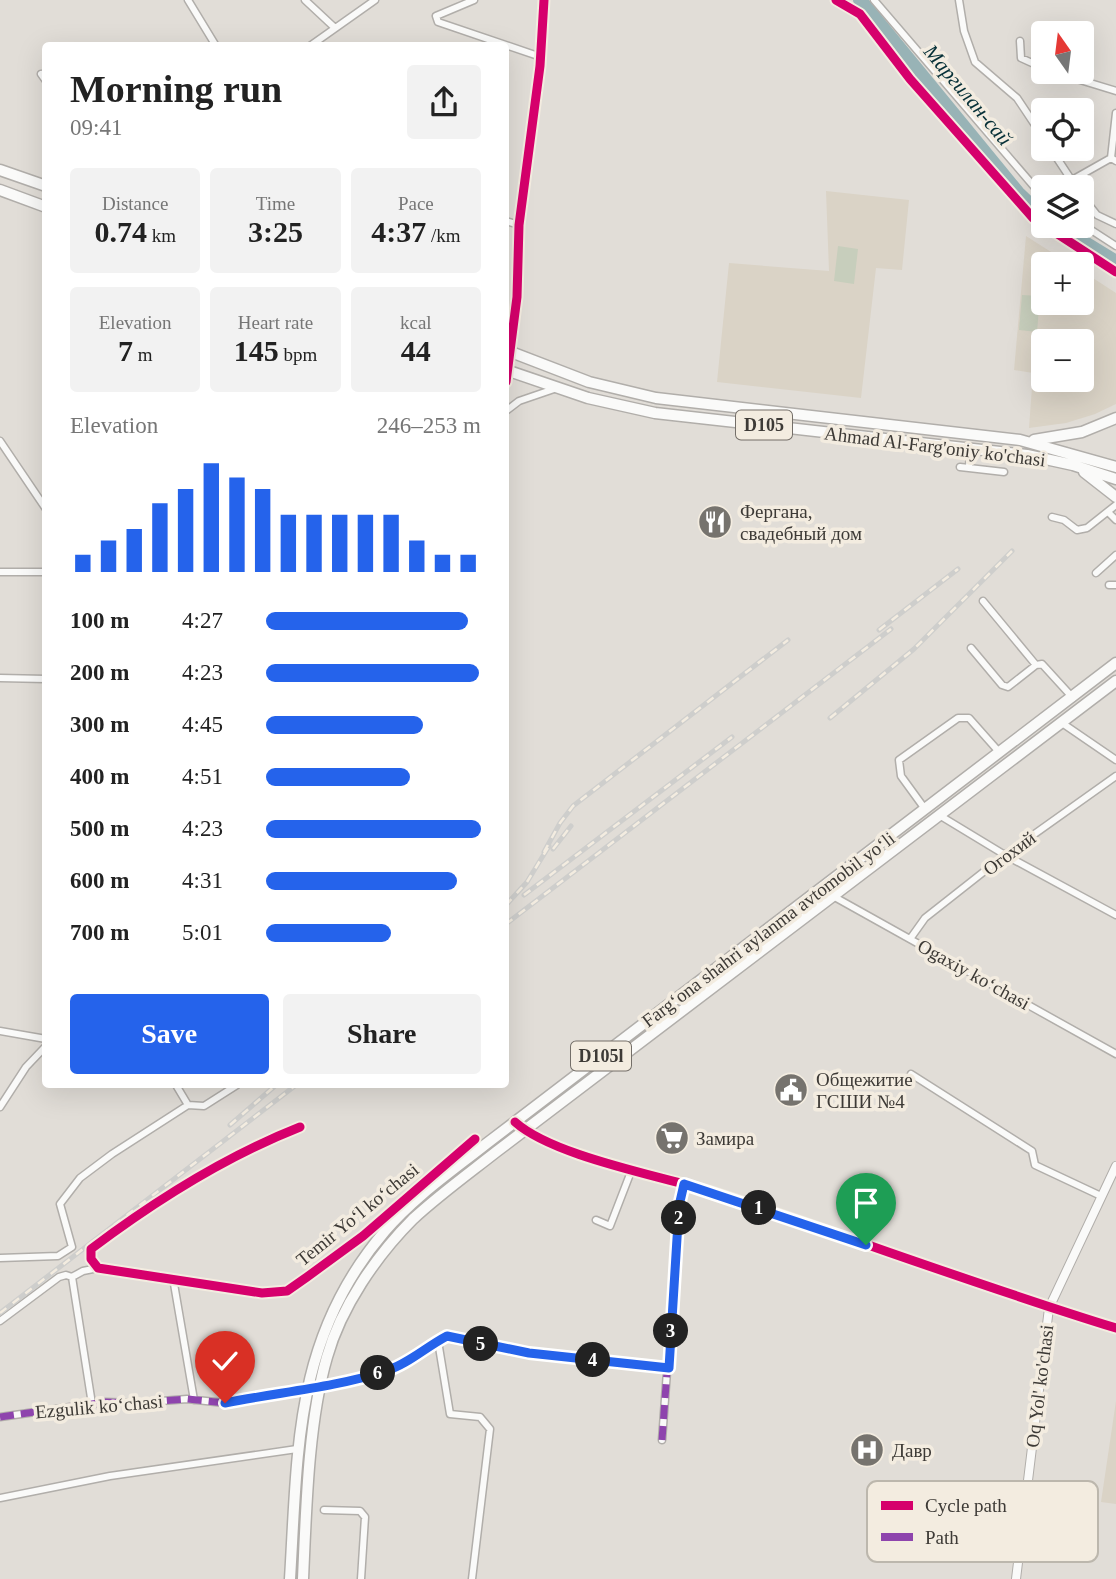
<!DOCTYPE html>
<html lang="en">
<head>
<meta charset="utf-8">
<style>
  body { margin:0; font-family:Georgia,serif; background:#f2f2f2; color:#222; height:100vh; display:flex; flex-direction:column; font-size:26px; white-space:nowrap }
  * { box-sizing:border-box; margin:0 }
  p { font-size:23px; color:#767676 }
  .icon { flex:none; width:38px; height:38px; fill:none; stroke:currentColor; stroke-width:2; stroke-linecap:round; stroke-linejoin:round }
  .map { position:relative; flex:1; overflow:hidden }
  .sheet { position:absolute; left:42px; top:42px; width:467px; height:1046px; display:flex; flex-direction:column; background:#fff; border-radius:7px; box-shadow:0 7px 28px #0002 }
  .sheet>* { flex:none }
  .needle { width:46px; rotate:346deg }
  .buttons { position:absolute; left:1031px; top:21px; display:grid; gap:14px }
  .buttons a { display:grid; place-items:center; width:63px; height:63px; border-radius:7px; background:#fff; box-shadow:0 7px 28px #0002; font-size:35px }
  .pin { position:absolute; display:grid; place-items:center; width:60px; height:60px; color:#fff; margin:-72px -30px; border-radius:50% 50% 50% 0; rotate:-45deg; box-shadow:0 0 7px #0007 }
  .pin .icon { rotate:45deg }
  .km { position:absolute; width:35px; height:35px; margin:-18px; border-radius:50%; background:#222; color:#fff; font-size:19px; line-height:35px; text-align:center }
  .round { display:grid; place-items:center; flex:none; width:74px; height:74px; border-radius:7px; background:#f2f2f2 }
  .summary { display:flex; align-items:center; justify-content:space-between; height:119px; padding:0 28px }
  h1 { font-size:38px; font-weight:600; line-height:52px }
  .metrics { display:grid; grid-template-columns:repeat(3,1fr); gap:10px; height:119px; padding:7px 28px }
  .metrics div { display:grid; align-content:center; border-radius:7px; background:#f2f2f2; text-align:center }
  .metrics b { font-size:30px; font-weight:600 }
  .metrics small { font-size:19px; font-weight:400 }
  .metrics p { font-size:19px }
  .chart { height:196px; padding:14px 28px }
  .chart p { display:flex; justify-content:space-between }
  .chart svg { width:100%; height:126px; margin-top:7px; stroke:#2563eb; stroke-width:6 }
  .button { display:flex; gap:14px; margin-top:auto; padding:14px 28px }
  .button a { flex:1; height:80px; border-radius:7px; background:#2563eb; color:#fff; font-size:28px; font-weight:600; line-height:80px; text-align:center }
  .button a+a { background:#f2f2f2; color:#222 }
  ul { padding:0 28px; list-style:none; font-size:23px }
  li { display:grid; grid-template-columns:112px 84px 1fr; align-items:center; height:52px }
  li i { height:18px; border-radius:9px; background:#2563eb }
  .map>svg:first-child { display:block }
  .built { fill:#dad3c6; fill-rule:evenodd }
  .green { fill:#c7cebc }
  .lines { fill:none; stroke-linecap:round; stroke-linejoin:round }
  .river { stroke:#98b3b6; stroke-width:14 }
  .minor-casing { stroke:#b1aeaa; stroke-width:9 }
  .tertiary-casing { stroke:#b1aeaa; stroke-width:10 }
  .trunk-casing { stroke:#b1aeaa; stroke-width:13 }
  .minor { stroke:#fafaf9; stroke-width:6 }
  .tertiary { stroke:#fafaf9; stroke-width:8 }
  .trunk { stroke:#fafaf9; stroke-width:10 }
  .rail-casing { stroke:#cececc; stroke-width:5 }
  .rail { stroke:#f3ece0; stroke-width:2.5; stroke-dasharray:8; stroke-linecap:butt }
  .quiet { stroke:#8e44ad; stroke-width:7; stroke-dasharray:14 7; stroke-linecap:butt }
  .cycleway-casing { stroke:#f3ece0; stroke-width:13 }
  .cycleway { stroke:#d6006c; stroke-width:9 }
  .route-casing { stroke:#fff; stroke-width:14 }
  .route { stroke:#2563eb; stroke-width:9 }
  .labels { text-anchor:middle; stroke-width:7; stroke-linejoin:round; paint-order:stroke }
  .shield { fill:#f3ece0; stroke:#746f69; stroke-width:2 }
  .shield-label { font-size:18px; font-weight:bold; fill:#3d3a36 }
  .street-label { font-size:19px; fill:#3d3a36; stroke:#f3ece0 }
  .poi-label { font-size:19px; fill:#3d3a36; stroke:#f3ece0; text-anchor:start }
  .water-label { font-size:21px; font-style:italic; fill:#063037; stroke:#f3ece0 }
  .key { fill:#f3ece0; stroke:#bcb7ad; stroke-width:2 }
  .key-label { font-size:19px; fill:#3d3a36 }
</style>
</head>
<body>
<div class="map">
<svg width="1116" height="1579" viewBox="0 0 1116 1579">
  <rect width="100%" height="100%" fill="#e1ddd7"/>
  <!-- built -->
  <path class="built" d="M 826,191 L 909,200 L 902,270 L 876,268 L 861,398 L 717,382 L 729,263 L 829,271 Z
    M 1026,236 L 1070,264 L 1043,264 L 1043,303 L 1082,303 L 1082,271 L 1116,293 L 1116,404 L 1095,414 L 1066,423 L 1029,428 L 1033,373 L 1014,370 ZM 1043,341 L 1082,341 L 1082,380 L 1043,380 Z
    M 1116,1401 L 1116,1504 L 1101,1502 Z"/>
  <!-- green -->
  <path class="green" d="M 838,246 L 858,249 L 854,284 L 834,281 Z
    M 1022,295 L 1040,296 L 1037,332 L 1019,330 Z"/>
  <g class="lines">
    <!-- river -->
    <path class="river" d="M 860,0 L 1018,193 L 1043,217
      M 1057,226 L 1116,262"/>
    <!-- minor casing -->
    <g class="minor-casing">
      <path id="minor" d="M 188,0 L 216,46
        M 305,0 L 335,28
        M 474,0 L 436,16 L 438,22 L 541,57
        M 836,0 L 860,14 L 910,79 L 1033,218 L 1116,272
        M 874,0 L 1043,197
        M 959,0 L 964,31 L 975,62 L 1017,98 L 1043,137
        M 1020,41 L 1021,58 L 1043,68
        M 310,46 L 375,0
        M 1054,72 L 1116,91
        M 41,74 L 46,81
        M 1116,113 L 1111,158 L 1116,161
        M 1051,149 L 1076,187
        M 1072,180 L 1111,158
        M 1082,196 L 1097,215 L 1116,224
        M 506,221 L 519,225
        M 1082,224 L 1116,246
        M 506,382 L 517,297 L 519,225 L 540,66 L 544,0
        M 506,411 L 519,401 L 557,388
        M 0,441 L 46,509
        M 960,467 L 969,468 L 970,449
        M 969,468 L 1004,472
        M 1108,512 L 1116,520
        M 1052,517 L 1064,520 L 1077,530 L 1087,528 L 1116,505
        M 0,572 L 46,572
        M 1096,573 L 1116,555
        M 1109,585 L 1116,585
        M 983,601 L 1036,665 L 1042,664 L 1073,698
        M 971,648 L 1002,685 L 1008,687 L 1036,665
        M 0,678 L 46,679
        M 1062,723 L 1116,760
        M 925,809 L 901,776 L 899,760 L 958,718 L 969,718 L 1000,753
        M 939,815 L 1005,855 L 1116,915
        M 831,895 L 1116,1054
        M 910,939 L 925,918 L 1005,855 L 1116,776
        M 0,1031 L 46,1039
        M 911,1074 L 1032,1151 L 1035,1165 L 1101,1196
        M 176,1085 L 188,1105
        M 0,1107 L 26,1067 L 46,1046
        M 300,1127 C 224,1157 156,1200 91,1249 L 91,1259 L 98,1268 L 262,1293 L 287,1291 L 307,1277 L 363,1236 L 475,1139
        M 596,1220 L 610,1226 L 632,1169
        M 0,1258 L 58,1256 L 72,1247 L 60,1204 L 80,1178 L 112,1154 L 188,1105 L 204,1106 L 237,1085
        M 72,1277 L 92,1404
        M 173,1278 L 194,1400
        M 0,1321 L 59,1277 L 66,1275 L 72,1277 L 83,1271 L 98,1268
        M 438,1341 L 450,1414 L 480,1417 L 490,1429 L 472,1579
        M 0,1417 L 105,1402 L 136,1403 L 187,1399 L 225,1403 L 279,1392 L 319,1389 L 388,1371 L 447,1336 L 529,1353 L 669,1368
        M 662,1440 L 679,1206 L 684,1184
        M 0,1498 L 110,1476 L 297,1449
        M 324,1510 L 360,1511 L 365,1517 L 361,1579"/>
    </g>
    <!-- tertiary casing -->
    <g class="tertiary-casing">
      <path id="tertiary" d="M 515,1122 C 553,1156 657,1175 708,1191 C 845,1235 979,1286 1116,1328
        M 1016,1579 L 1049,1308 L 1116,1166"/>
    </g>
    <!-- trunk casing -->
    <g class="trunk-casing">
      <path id="trunk" d="M 0,170 L 46,186
        M 0,190 L 46,207
        M 506,350 L 589,382 L 656,398 L 1020,440 L 1116,467
        M 506,370 L 588,398 L 655,413 L 1027,455 L 1073,465 L 1116,479
        M 1034,440 L 1082,432 L 1116,418
        M 1084,472 L 1116,497
        M 290,1579 C 298,1449 294,1337 385,1231 C 414,1197 452,1171 486,1144 L 1116,663
        M 303,1579 C 306,1512 308,1422 327,1357 C 341,1307 376,1256 413,1219 C 439,1195 468,1174 496,1152 L 1116,681"/>
    </g>
    <!-- minor -->
    <use href="#minor" class="minor"/>
    <!-- tertiary -->
    <use href="#tertiary" class="tertiary"/>
    <!-- trunk -->
    <use href="#trunk" class="trunk"/>
    <!-- rail casing -->
    <g class="rail-casing">
      <path id="rail" d="M 879,630 L 958,569
        M 830,718 L 914,649 L 1012,551
        M 553,849 L 571,826
        M 544,852 L 560,823 L 573,806 L 788,640
        M 527,882 L 549,846
        M 524,895 L 732,737
        M 506,905 L 527,882
        M 506,924 L 891,629
        M 230,1125 L 276,1085
        M 0,1313 L 296,1085"/>
    </g>
    <!-- rail -->
    <use href="#rail" class="rail"/>
    <!-- quiet -->
    <path class="quiet" d="M 0,1417 L 105,1402 L 136,1403 L 187,1399 L 225,1403 L 279,1392 L 319,1389 L 388,1371 L 447,1336 L 529,1353 L 669,1368
      M 662,1440 L 679,1206 L 684,1184"/>
    <!-- cycleway casing -->
    <g class="cycleway-casing">
      <path id="cycleway" d="M 836,0 L 860,14 L 910,79 L 1033,218 L 1116,272
        M 506,382 L 517,297 L 519,225 L 540,66 L 544,0
        M 515,1122 C 553,1156 657,1175 708,1191 C 845,1235 979,1286 1116,1328
        M 300,1127 C 224,1157 156,1200 91,1249 L 91,1259 L 98,1268 L 262,1293 L 287,1291 L 307,1277 L 363,1236 L 475,1139"/>
    </g>
    <!-- cycleway -->
    <use href="#cycleway" class="cycleway"/>
  </g>
  <g class="lines">
    <!-- route casing -->
    <g class="route-casing">
      <path id="route" d="M 225,1403 C 279,1392 333,1388 386,1371 C 408,1364 426,1347 447,1336 L 529,1353 L 669,1368 L 679,1206 L 684,1184 L 866,1245"/>
    </g>
    <!-- route -->
    <use href="#route" class="route"/>
  </g>
  <!-- icons -->
  <defs>
    <g id="restaurant-disc" transform="scale(1.75)"><circle r="9.5" fill="#76736e" stroke="#f3ece0"/><path d="M-5-6h1v4h1v-4h1v4h1v-4h1v5L-1.5 .5V6h-2V.5L-5-1ZM5-6V6H3V1.5H1.5Q1.5-4 5-6Z" fill="#fff"/></g>
    <g id="civic-disc" transform="scale(1.75)"><circle r="9.5" fill="#76736e" stroke="#f3ece0"/><path d="M-.6-6.5H3V-4.5H.6V-3L4-1V1h2V6H-6V1h2V-1L-.6-3ZM-1.2 2.5V6h2.4V2.5Z" fill="#fff"/></g>
    <g id="supermarket-disc" transform="scale(1.75)"><circle r="9.5" fill="#76736e" stroke="#f3ece0"/><path d="M-6-5.5h2.5l.6 2H6L4.5 2H-2.5L-4.4-4H-6ZM-1.5 3.2a1.3 1.3 0 1 0 .1 0ZM3 3.2a1.3 1.3 0 1 0 .1 0Z" fill="#fff"/></g>
    <g id="hospital-disc" transform="scale(1.75)"><circle r="9.5" fill="#76736e" stroke="#f3ece0"/><path d="M-5-5h3v3.5h4V-5h3V5h-3V1.5h-4V5h-3Z" fill="#fff"/></g>
  </defs>
  <g fill-rule="evenodd">
    <use href="#restaurant-disc" x="715" y="522"/>
    <use href="#civic-disc" x="791" y="1090"/>
    <use href="#supermarket-disc" x="672" y="1138"/>
    <use href="#hospital-disc" x="867" y="1450"/>
  </g>
  <g class="labels">
    <!-- shield labels -->
    <g class="shield">
      <rect x="736" y="410.5" width="56" height="29" rx="5"/>
      <rect x="571" y="1041.5" width="60" height="29" rx="5"/>
    </g>
    <g class="shield-label">
      <text x="764" y="431">D105</text>
      <text x="601" y="1062">D105l</text>
    </g>
    <!-- street labels -->
    <g class="street-label">
      <text transform="translate(935 446) rotate(7)" y="7">Ahmad Al-Farg'oniy ko'chasi</text>
      <text transform="translate(1009 853) rotate(-37)" y="7">Огохий</text>
      <text transform="translate(768 929) rotate(-37)" y="7">Fargʻona shahri aylanma avtomobil yoʻli</text>
      <text transform="translate(974 974) rotate(29)" y="7">Ogaxiy koʻchasi</text>
      <text transform="translate(357 1214) rotate(-39)" y="7">Temir Yoʻl koʻchasi</text>
      <text transform="translate(1039 1386) rotate(-83)" y="7">Oq Yol' ko'chasi</text>
      <text transform="translate(99 1406) rotate(-5)" y="7">Ezgulik koʻchasi</text>
    </g>
    <!-- poi labels -->
    <g class="poi-label">
      <text x="740" y="518">Фергана,<tspan x="740" dy="22">свадебный дом</tspan></text>
      <text x="816" y="1086">Общежитие<tspan x="816" dy="22">ГСШИ №4</tspan></text>
      <text x="696" y="1145">Замира</text>
      <text x="892" y="1457">Давр</text>
    </g>
    <!-- water labels -->
    <g class="water-label">
      <text transform="translate(968 95) rotate(50)" y="7">Маргилан-сай</text>
    </g>
  </g>
  <!-- legend -->
  <rect x="867" y="1481" width="231" height="81" rx="10" class="key"/>
  <rect x="881" y="1501" width="32" height="9" fill="#d6006c"/>
  <rect x="881" y="1533" width="32" height="8" fill="#8e44ad"/>
  <g class="key-label">
    <text x="925" y="1512">Cycle path</text>
    <text x="925" y="1544">Path</text>
  </g>
</svg>
<div class="buttons">
<a><svg class="needle" viewBox="-14 -14 28 28"><path d="M0-13l5 13h-10z" fill="#e53935"/><path d="M0 13l5-13h-10z" fill="#767676"/></svg></a>
<a><svg class="icon" aria-label="locate" viewBox="0 0 24 24"><circle cx="12" cy="12" r="6"/><path d="M12 2v4M12 18v4M2 12h4M18 12h4"/></svg></a>
<a><svg class="icon" aria-label="layers" viewBox="0 0 24 24"><path d="M12 4l9 5-9 5-9-5zM3 14l9 5 9-5"/></svg></a>
<a>+</a>
<a>−</a>
</div>
<div class="pin" style="left:866px;top:1245px;background:#1e9e55"><svg class="icon" aria-label="arrive" viewBox="0 0 24 24"><path d="M6 21V4h12l-3 4 3 4H6"/></svg></div>
<div class="pin" style="left:225px;top:1403px;background:#d93025"><svg class="icon" aria-label="check" viewBox="0 0 24 24"><path d="M5 12l5 5 9-10"/></svg></div>
<b class="km" style="left:759px;top:1208px">1</b>
<b class="km" style="left:679px;top:1218px">2</b>
<b class="km" style="left:671px;top:1331px">3</b>
<b class="km" style="left:593px;top:1360px">4</b>
<b class="km" style="left:481px;top:1344px">5</b>
<b class="km" style="left:378px;top:1373px">6</b>
<section class="sheet">
<div class="summary"><div><h1>Morning run</h1><p>09:41</p></div><a class="round"><svg class="icon" aria-label="share" viewBox="0 0 24 24"><path d="M12 15V3M7 8l5-5 5 5M5 13v7h14v-7"/></svg></a></div>
<div class="metrics">
<div><p>Distance</p><b>0.74<small> km</small></b></div>
<div><p>Time</p><b>3:25</b></div>
<div><p>Pace</p><b>4:37<small> /km</small></b></div>
</div>
<div class="metrics">
<div><p>Elevation</p><b>7<small> m</small></b></div>
<div><p>Heart rate</p><b>145<small> bpm</small></b></div>
<div><p>kcal</p><b>44</b></div>
</div>
<div class="chart"><p><span>Elevation</span>246–253 m</p>
<svg viewBox="0 0 160 44" preserveAspectRatio="none"><path d="M5 44V38M15 44V33M25 44V29M35 44V20M45 44V15M55 44V6M65 44V11M75 44V15M85 44V24M95 44V24M105 44V24M115 44V24M125 44V24M135 44V33M145 44V38M155 44V38"/></svg>
</div>
<ul>
<li><b>100 m</b>4:27<i style="width:94%"></i></li>
<li><b>200 m</b>4:23<i style="width:99%"></i></li>
<li><b>300 m</b>4:45<i style="width:73%"></i></li>
<li><b>400 m</b>4:51<i style="width:67%"></i></li>
<li><b>500 m</b>4:23<i style="width:100%"></i></li>
<li><b>600 m</b>4:31<i style="width:89%"></i></li>
<li><b>700 m</b>5:01<i style="width:58%"></i></li>
</ul>
<div class="button"><a>Save</a><a>Share</a></div>
</section>
</div>
</body>
</html>
